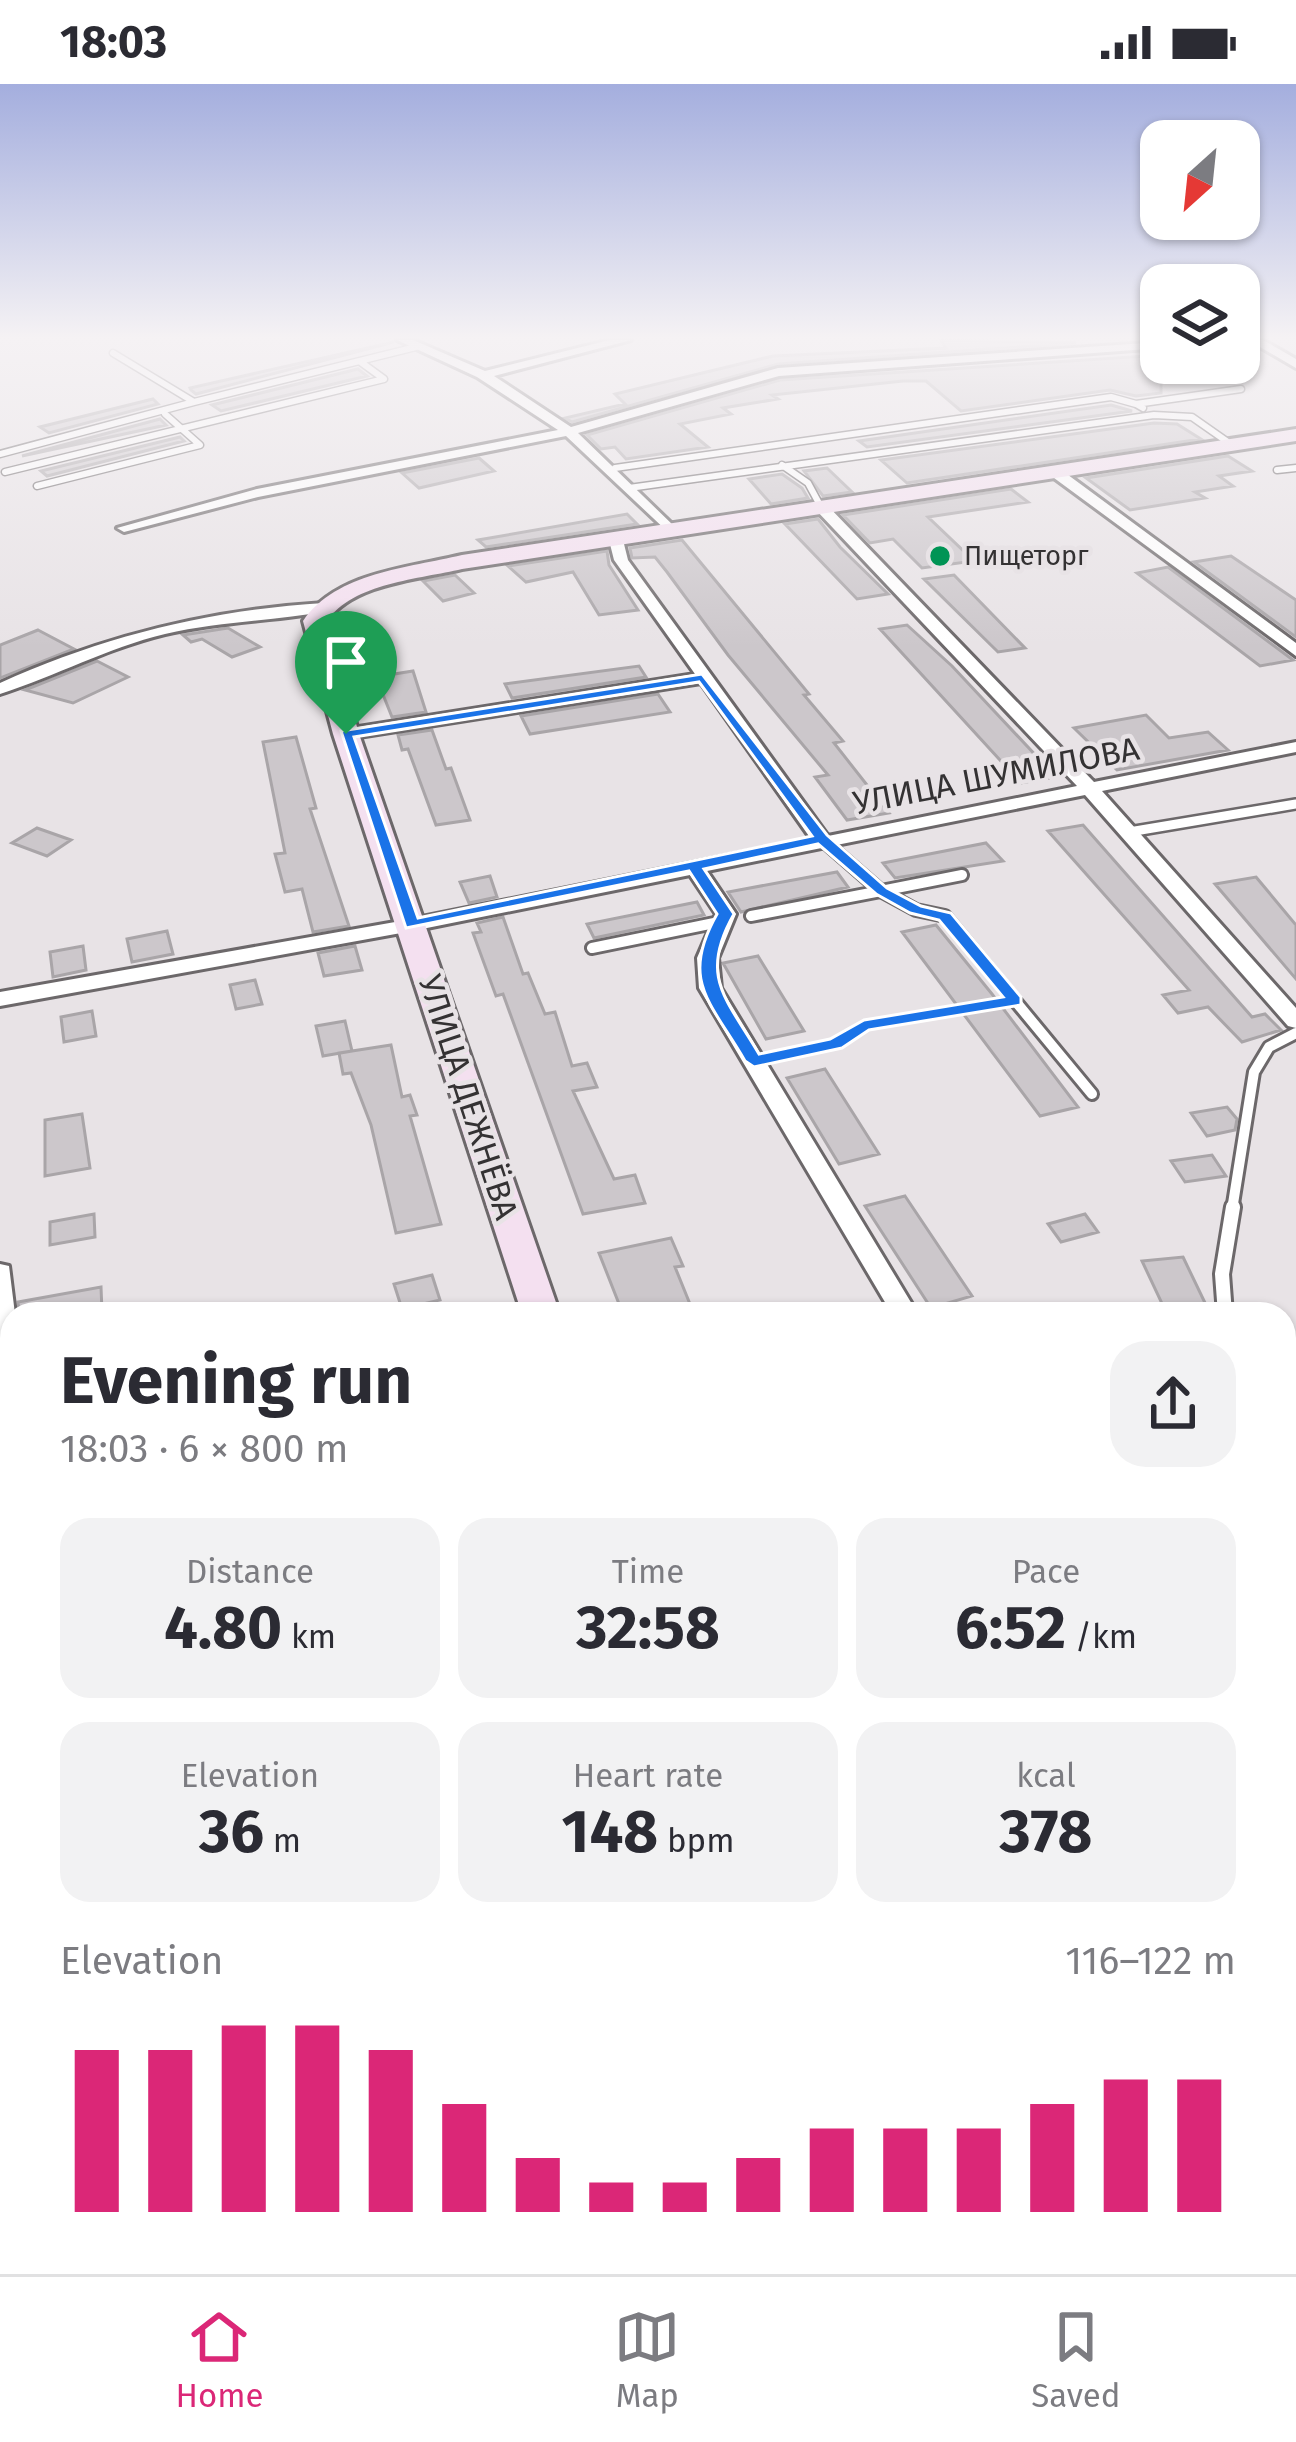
<!DOCTYPE html>
<html lang="en">
<head>
<meta charset="utf-8">
<style>
  body { margin:0; font-family:"Fira Sans",sans-serif; background:#f2f2f3; color:#2b2b33; height:100vh; display:flex; flex-direction:column; font-size:45px; white-space:nowrap }
  * { box-sizing:border-box; margin:0 }
  p { font-size:39px; color:#7c7c81 }
  .icon { flex:none; width:66px; height:66px; fill:none; stroke:currentColor; stroke-width:2; stroke-linecap:round; stroke-linejoin:round }
  .map { position:relative; flex:1; overflow:hidden }
  .side { position:absolute; left:0px; top:1218px; width:1296px; height:972px; display:flex; flex-direction:column; background:#fff; border-radius:36px 36px 0 0; box-shadow:0 3px 9px #0004 }
  .side>* { flex:none }
  .needle { width:78px; rotate:207deg }
  .fabs { position:absolute; left:1140px; top:36px; display:grid; gap:24px }
  .fabs a { display:grid; place-items:center; width:120px; height:120px; border-radius:24px; background:#fff; box-shadow:0 3px 9px #0004; font-size:60px }
  .pin { position:absolute; display:grid; place-items:center; width:102px; height:102px; color:#fff; margin:-123px -51px; border-radius:50% 50% 50% 0; rotate:-45deg; box-shadow:0 0 12px #0007 }
  .pin .icon { rotate:45deg }
  .round { display:grid; place-items:center; flex:none; width:126px; height:126px; border-radius:36px; background:#f2f2f3 }
  .summary { display:flex; align-items:center; justify-content:space-between; height:204px; padding:0 60px }
  h1 { font-size:66px; font-weight:700; line-height:90px }
  .figures { display:grid; grid-template-columns:repeat(3,1fr); gap:18px; height:204px; padding:12px 60px }
  .figures div { display:grid; align-content:center; border-radius:30px; background:#f2f2f3; text-align:center }
  .figures b { font-size:60px; font-weight:700 }
  .figures small { font-size:33px; font-weight:400 }
  .figures p { font-size:33px }
  .chart { height:336px; padding:24px 60px }
  .chart p { display:flex; justify-content:space-between }
  .chart svg { width:100%; height:216px; margin-top:12px; stroke:#db2777; stroke-width:6 }
  .status { display:flex; justify-content:space-between; align-items:center; height:84px; padding:0 60px; background:#fff; direction:ltr }
  .status svg { height:33px; fill:currentColor }
  .tabs { display:flex; justify-content:space-around; align-items:center; height:168px; border-top:3px solid #e1e1e2; background:#fff; font-size:33px; color:#7c7c81 }
  .tabs a { display:grid; justify-items:center; gap:6px }
  .tabs .selected { color:#db2777 }
  .map>svg:first-child { display:block }
  .building { fill:#ccc7cb; stroke:#a9a5a8; stroke-width:3 }
  .lines { fill:none; stroke-linecap:round; stroke-linejoin:round }
  .service-far3-casing { stroke:#6c686a; stroke-width:9 }
  .service-far2-casing { stroke:#6c686a; stroke-width:14 }
  .service-far1-casing { stroke:#6c686a; stroke-width:16 }
  .service-casing { stroke:#6c686a; stroke-width:20 }
  .minor-casing { stroke:#6c686a; stroke-width:6 }
  .tertiary-casing { stroke:#6c686a; stroke-width:6 }
  .secondary-casing { stroke:#6c686a; stroke-width:6 }
  .path { stroke:#a19da0; stroke-width:4.5; stroke-dasharray:3 8; stroke-linecap:butt }
  .service-far3 { stroke:#fff; stroke-width:6 }
  .service-far2 { stroke:#fff; stroke-width:9 }
  .service-far1 { stroke:#fff; stroke-width:10 }
  .service { stroke:#fff; stroke-width:14 }
  .minor { fill:#fff; fill-rule:evenodd }
  .tertiary { fill:#fff; fill-rule:evenodd }
  .secondary { fill:#f4e0f0; fill-rule:evenodd }
  .route { fill:#1a73e8; stroke:#fff; stroke-width:3; fill-rule:evenodd }
  .poi-dot { fill:#009455; stroke:#e8e3e6; stroke-width:4.5 }
  .labels { text-anchor:middle; stroke-width:9; stroke-linejoin:round; paint-order:stroke }
  .far-poi-label { font-size:27px; fill:#343233; stroke:#e8e3e6; text-anchor:start }
  .street-label { font-size:33px; fill:#343233; stroke:#e8e3e6 }
</style>
</head>
<body>
<div class="status"><b>18:03</b><svg viewBox="0 0 49 12"><path d="M0 12V9h3v3zM5 12V6h3v6zM10 12V3h3v9zM15 12V0h3v12zM26 1h20v11H26zM47 4h2v5h-2z"/></svg></div>
<div class="map">
<svg width="1296" height="2190" viewBox="0 0 1296 2190">
  <rect width="100%" height="100%" fill="#e8e3e6"/>
  <!-- building -->
  <path class="building" d="M 941,256 L 1076,259 L 778,280 L 572,338 L 565,334 L 625,320 L 615,310 L 773,272 L 946,264 Z
    M 394,258 L 196,310 L 191,306 L 190,304 Z
    M 1161,271 L 1161,309 L 1136,312 L 1110,306 L 961,327 L 926,297 L 903,297 L 772,311 L 778,315 L 723,324 L 731,330 L 680,340 L 708,363 L 626,375 L 615,363 L 601,365 L 587,351 L 780,296 Z
    M 358,285 L 367,292 L 221,327 L 212,321 Z
    M 153,315 L 158,320 L 49,349 L 40,343 Z
    M 1111,321 L 1132,327 L 867,363 L 859,357 Z
    M 160,335 L 166,341 L 22,372 Z
    M 1154,339 L 1177,340 L 1201,355 L 907,399 L 881,376 Z
    M 180,353 L 184,357 L 47,392 L 41,387 Z
    M 1228,372 L 1252,387 L 1219,392 L 1233,402 L 1195,408 L 1205,414 L 1130,426 L 1086,394 Z
    M 479,374 L 494,387 L 419,404 L 402,389 Z
    M 827,384 L 852,408 L 823,412 L 804,387 Z
    M 782,390 L 802,404 L 808,414 L 771,420 L 749,395 Z
    M 1011,405 L 1028,418 L 928,433 L 974,477 L 922,484 L 893,455 L 870,459 L 843,431 Z
    M 627,430 L 637,440 L 486,463 L 478,456 Z
    M 818,435 L 840,463 L 888,510 L 857,515 L 785,440 Z
    M 682,456 L 809,610 L 804,611 L 843,657 L 834,659 L 889,729 L 847,736 L 815,693 L 828,691 L 728,571 L 667,488 L 655,473 L 632,474 L 630,464 Z
    M 607,467 L 609,481 L 638,526 L 599,531 L 573,488 L 526,498 L 508,482 Z
    M 1231,472 L 1296,516 L 1296,553 L 1194,478 Z
    M 1168,483 L 1293,576 L 1260,582 L 1137,489 Z
    M 455,491 L 474,509 L 443,517 L 423,497 Z
    M 954,491 L 1025,564 L 998,568 L 924,495 Z
    M 907,541 L 952,582 L 1056,693 L 1021,699 L 880,545 Z
    M 228,544 L 260,563 L 232,573 L 202,555 L 191,558 L 183,551 Z
    M 38,546 L 74,565 L 0,594 L 0,561 Z
    M 97,577 L 128,593 L 73,619 L 25,606 Z
    M 639,582 L 646,593 L 512,614 L 505,600 Z
    M 413,587 L 426,628 L 392,633 L 376,593 Z
    M 658,610 L 670,628 L 530,650 L 521,632 Z
    M 1146,631 L 1169,654 L 1208,648 L 1228,666 L 1117,686 L 1074,644 Z
    M 432,646 L 446,685 L 451,684 L 470,736 L 436,741 L 408,665 L 402,666 L 398,651 Z
    M 296,653 L 316,724 L 310,725 L 349,842 L 313,848 L 302,805 L 285,808 L 275,770 L 285,769 L 263,658 Z
    M 1083,741 L 1252,933 L 1265,930 L 1281,946 L 1242,958 L 1208,923 L 1178,929 L 1163,911 L 1189,906 L 1048,747 Z
    M 37,744 L 71,756 L 47,772 L 12,759 Z
    M 986,759 L 1003,777 L 895,794 L 883,779 Z
    M 837,788 L 848,803 L 741,828 L 728,808 Z
    M 490,792 L 497,813 L 469,819 L 460,798 Z
    M 1256,793 L 1296,841 L 1296,895 L 1215,800 Z
    M 697,818 L 704,831 L 594,854 L 587,840 Z
    M 503,833 L 523,890 L 528,889 L 545,930 L 555,928 L 572,982 L 587,979 L 597,1003 L 573,1007 L 614,1095 L 635,1091 L 645,1119 L 583,1130 L 503,910 L 496,912 L 473,849 L 481,848 L 477,839 Z
    M 936,841 L 992,910 L 1078,1023 L 1040,1032 L 902,848 Z
    M 167,847 L 173,870 L 132,878 L 127,855 Z
    M 83,862 L 86,886 L 53,893 L 50,868 Z
    M 355,862 L 362,886 L 324,892 L 318,869 Z
    M 758,872 L 804,947 L 766,955 L 723,879 Z
    M 255,896 L 262,920 L 236,925 L 230,901 Z
    M 92,927 L 96,952 L 64,958 L 61,933 Z
    M 345,937 L 352,967 L 323,972 L 316,942 Z
    M 391,961 L 402,1013 L 410,1011 L 417,1031 L 410,1032 L 441,1140 L 396,1149 L 371,1041 L 351,989 L 343,990 L 339,969 Z
    M 825,985 L 879,1070 L 839,1080 L 787,994 Z
    M 1227,1023 L 1237,1035 L 1235,1046 L 1207,1052 L 1191,1029 Z
    M 82,1030 L 90,1084 L 45,1092 L 45,1036 Z
    M 1212,1071 L 1226,1092 L 1185,1098 L 1171,1077 Z
    M 905,1112 L 972,1212 L 931,1224 L 865,1122 Z
    M 94,1130 L 95,1153 L 50,1161 L 50,1138 Z
    M 1085,1130 L 1098,1148 L 1061,1158 L 1048,1140 Z
    M 671,1154 L 683,1182 L 675,1183 L 694,1230 L 623,1230 L 599,1169 Z
    M 1183,1173 L 1207,1223 L 1165,1226 L 1142,1177 Z
    M 432,1191 L 440,1216 L 402,1225 L 394,1200 Z
    M 101,1203 L 102,1228 L 19,1230 L 18,1218 Z"/>
  <g class="lines">
    <!-- service-far3 casing -->
    <g class="service-far3-casing">
      <path id="service-far3" d="M 113,269 L 194,318 L 416,263
        M 1143,324 L 1136,320 L 1241,305
        M 0,370 L 194,318
        M 782,381 L 808,399 L 821,423
        M 615,384 L 1111,313 L 1136,320
        M 1277,386 L 1296,384
        M 5,388 L 384,295 L 362,279
        M 37,402 L 200,361 L 165,330
        M 629,404 L 1154,331 L 1192,333 L 1232,361"/>
    </g>
    <!-- service-far2 casing -->
    <g class="service-far2-casing">
      <path id="service-far2" d="M 1129,748 L 1296,720
        M 821,755 L 830,762"/>
    </g>
    <!-- service-far1 casing -->
    <g class="service-far1-casing">
      <path id="service-far1" d="M 826,759 L 881,807 L 962,791
        M 751,832 L 881,807 L 916,826 L 945,832 L 1092,1010
        M 592,864 L 724,837
        M 1232,1126 L 1254,988 L 1269,963 L 1296,949"/>
    </g>
    <!-- service casing -->
    <g class="service-casing">
      <path id="service" d="M 1225,1230 L 1222,1190 L 1233,1123
        M 1284,1396 L 1296,1418"/>
    </g>
    <!-- minor casing -->
    <g class="minor-casing">
      <path id="minor" d="M 397,256 L 413,256 L 485,287 L 610,256 L 631,256 L 494,292 L 571,343 L 778,284 L 1161,258 L 1161,264 L 779,292 L 578,349 L 675,443 L 675,449 L 670,450 L 566,352 L 258,413 L 124,448 L 117,444 L 257,405 L 558,346 L 477,293 Z
        M 1248,256 L 1263,256 L 1296,275 L 1296,284 Z
        M 1050,385 L 1060,385 L 1296,559 L 1296,572 L 1050,391 Z
        M 816,420 L 826,420 L 1094,698 L 1296,658 L 1296,668 L 1102,707 L 1296,924 L 1296,944 L 1288,942 L 1085,711 L 707,787 L 736,830 L 718,874 L 721,904 L 918,1230 L 892,1230 L 699,904 L 697,874 L 716,830 L 690,791 L 412,847 L 0,922 L 0,908 L 412,835 L 811,755 L 701,599 L 346,655 L 337,650 L 346,645 L 695,590 L 614,476 L 609,456 L 616,452 L 623,456 L 628,476 L 828,752 L 1077,702 L 816,426 Z
        M 324,519 L 332,524 L 329,527 C 275,537 220,537 165,550 C 107,564 56,592 0,610 L 0,599 C 104,552 210,526 324,519 Z
        M 0,1180 L 9,1182 L 15,1230 L 12,1230 L 12,1414 L 0,1407 Z
        M 12,1942 L 12,1978 L 0,1982 L 0,1946 Z
        M 1284,1961 L 1296,1966 L 1296,2020 L 1284,2015 Z
        M 240,2178 L 280,2178 L 282,2190 L 242,2190 Z"/>
    </g>
    <!-- tertiary casing -->
    <g class="tertiary-casing">
      <path id="tertiary" d="M 1296,1528 L 1296,1566 L 1284,1569 L 1284,1531 Z"/>
    </g>
    <!-- secondary casing -->
    <g class="secondary-casing">
      <path id="secondary" d="M 1296,345 L 1296,357 L 462,485 C 420,495 353,499 327,537 L 359,650 L 560,1230 L 522,1230 L 333,650 L 303,537 C 337,488 408,484 462,471 Z
        M 845,2178 L 905,2178 L 910,2190 L 850,2190 Z"/>
    </g>
    <!-- path -->
    <path class="path" d="M 778,972 L 836,960 L 864,941 L 992,921"/>
    <!-- service-far3 -->
    <use href="#service-far3" class="service-far3"/>
    <!-- service-far2 -->
    <use href="#service-far2" class="service-far2"/>
    <!-- service-far1 -->
    <use href="#service-far1" class="service-far1"/>
    <!-- service -->
    <use href="#service" class="service"/>
    <!-- minor -->
    <use href="#minor" class="minor"/>
    <!-- tertiary -->
    <use href="#tertiary" class="tertiary"/>
    <!-- secondary -->
    <use href="#secondary" class="secondary"/>
  </g>
  <!-- sky -->
  <linearGradient id="sky" x2="0" y2="1"><stop stop-color="#a4aede"/><stop offset="0.45" stop-color="#f5f2f4"/><stop offset="1" stop-color="#f5f2f4" stop-opacity="0"/></linearGradient>
  <rect width="1296" height="563" fill="url(#sky)"/>
  <!-- route -->
  <path class="route" d="M 702,590 L 827,751 L 887,804 L 921,822 L 951,829 L 1021,913 L 1021,921 L 869,946 L 842,964 L 754,983 L 745,977 C 711,918 679,897 717,830 L 689,787 L 406,844 L 341,647 ZM 699,598 L 812,752 L 418,834 L 354,653 ZM 818,760 L 876,810 L 910,829 L 939,836 L 1003,913 L 864,936 L 830,955 L 759,970 C 727,915 698,893 734,830 L 704,785 Z"/>
  <!-- markers -->
  <circle class="poi-dot" cx="940" cy="472" r="12"/>
  <g class="labels">
    <!-- far-poi labels -->
    <g class="far-poi-label">
      <text x="964" y="481">Пищеторг</text>
    </g>
    <!-- street labels -->
    <g class="street-label">
      <text transform="translate(996 691) rotate(-11)" y="12">УЛИЦА ШУМИЛОВА</text>
      <text transform="translate(469 1013) rotate(72)" y="12">УЛИЦА ДЕЖНЁВА</text>
    </g>
  </g>
</svg>
<div class="fabs">
<a><svg class="needle" viewBox="-14 -14 28 28"><path d="M0-13l5 13h-10z" fill="#e53935"/><path d="M0 13l5-13h-10z" fill="#7c7c81"/></svg></a>
<a><svg class="icon" aria-label="layers" viewBox="0 0 24 24"><path d="M12 4l9 5-9 5-9-5zM3 14l9 5 9-5"/></svg></a>
</div>
<div class="pin" style="left:346px;top:650px;background:#1e9e55"><svg class="icon" aria-label="arrive" viewBox="0 0 24 24"><path d="M6 21V4h12l-3 4 3 4H6"/></svg></div>
<section class="side">
<div class="summary"><div><h1>Evening run</h1><p>18:03 · 6 × 800 m</p></div><a class="round"><svg class="icon" aria-label="share" viewBox="0 0 24 24"><path d="M12 15V3M7 8l5-5 5 5M5 13v7h14v-7"/></svg></a></div>
<div class="figures">
<div><p>Distance</p><b>4.80<small> km</small></b></div>
<div><p>Time</p><b>32:58</b></div>
<div><p>Pace</p><b>6:52<small> /km</small></b></div>
</div>
<div class="figures">
<div><p>Elevation</p><b>36<small> m</small></b></div>
<div><p>Heart rate</p><b>148<small> bpm</small></b></div>
<div><p>kcal</p><b>378</b></div>
</div>
<div class="chart"><p><span>Elevation</span>116–122 m</p>
<svg viewBox="0 0 160 44" preserveAspectRatio="none"><path d="M5 44V11M15 44V11M25 44V6M35 44V6M45 44V11M55 44V22M65 44V33M75 44V38M85 44V38M95 44V33M105 44V27M115 44V27M125 44V27M135 44V22M145 44V17M155 44V17"/></svg>
</div>
</section>
</div>
<nav class="tabs">
<a class="selected"><svg class="icon" aria-label="home" viewBox="0 0 24 24"><path d="M3 11l9-7 9 7M6 9v11h12V9"/></svg>Home</a>
<a><svg class="icon" aria-label="map" viewBox="0 0 24 24"><path d="M3 6l6-2 6 2 6-2v14l-6 2-6-2-6 2zM9 4v14M15 6v14"/></svg>Map</a>
<a><svg class="icon" aria-label="saved" viewBox="0 0 24 24"><path d="M7 4h10v16l-5-4-5 4z"/></svg>Saved</a>
</nav>
</body>
</html>
